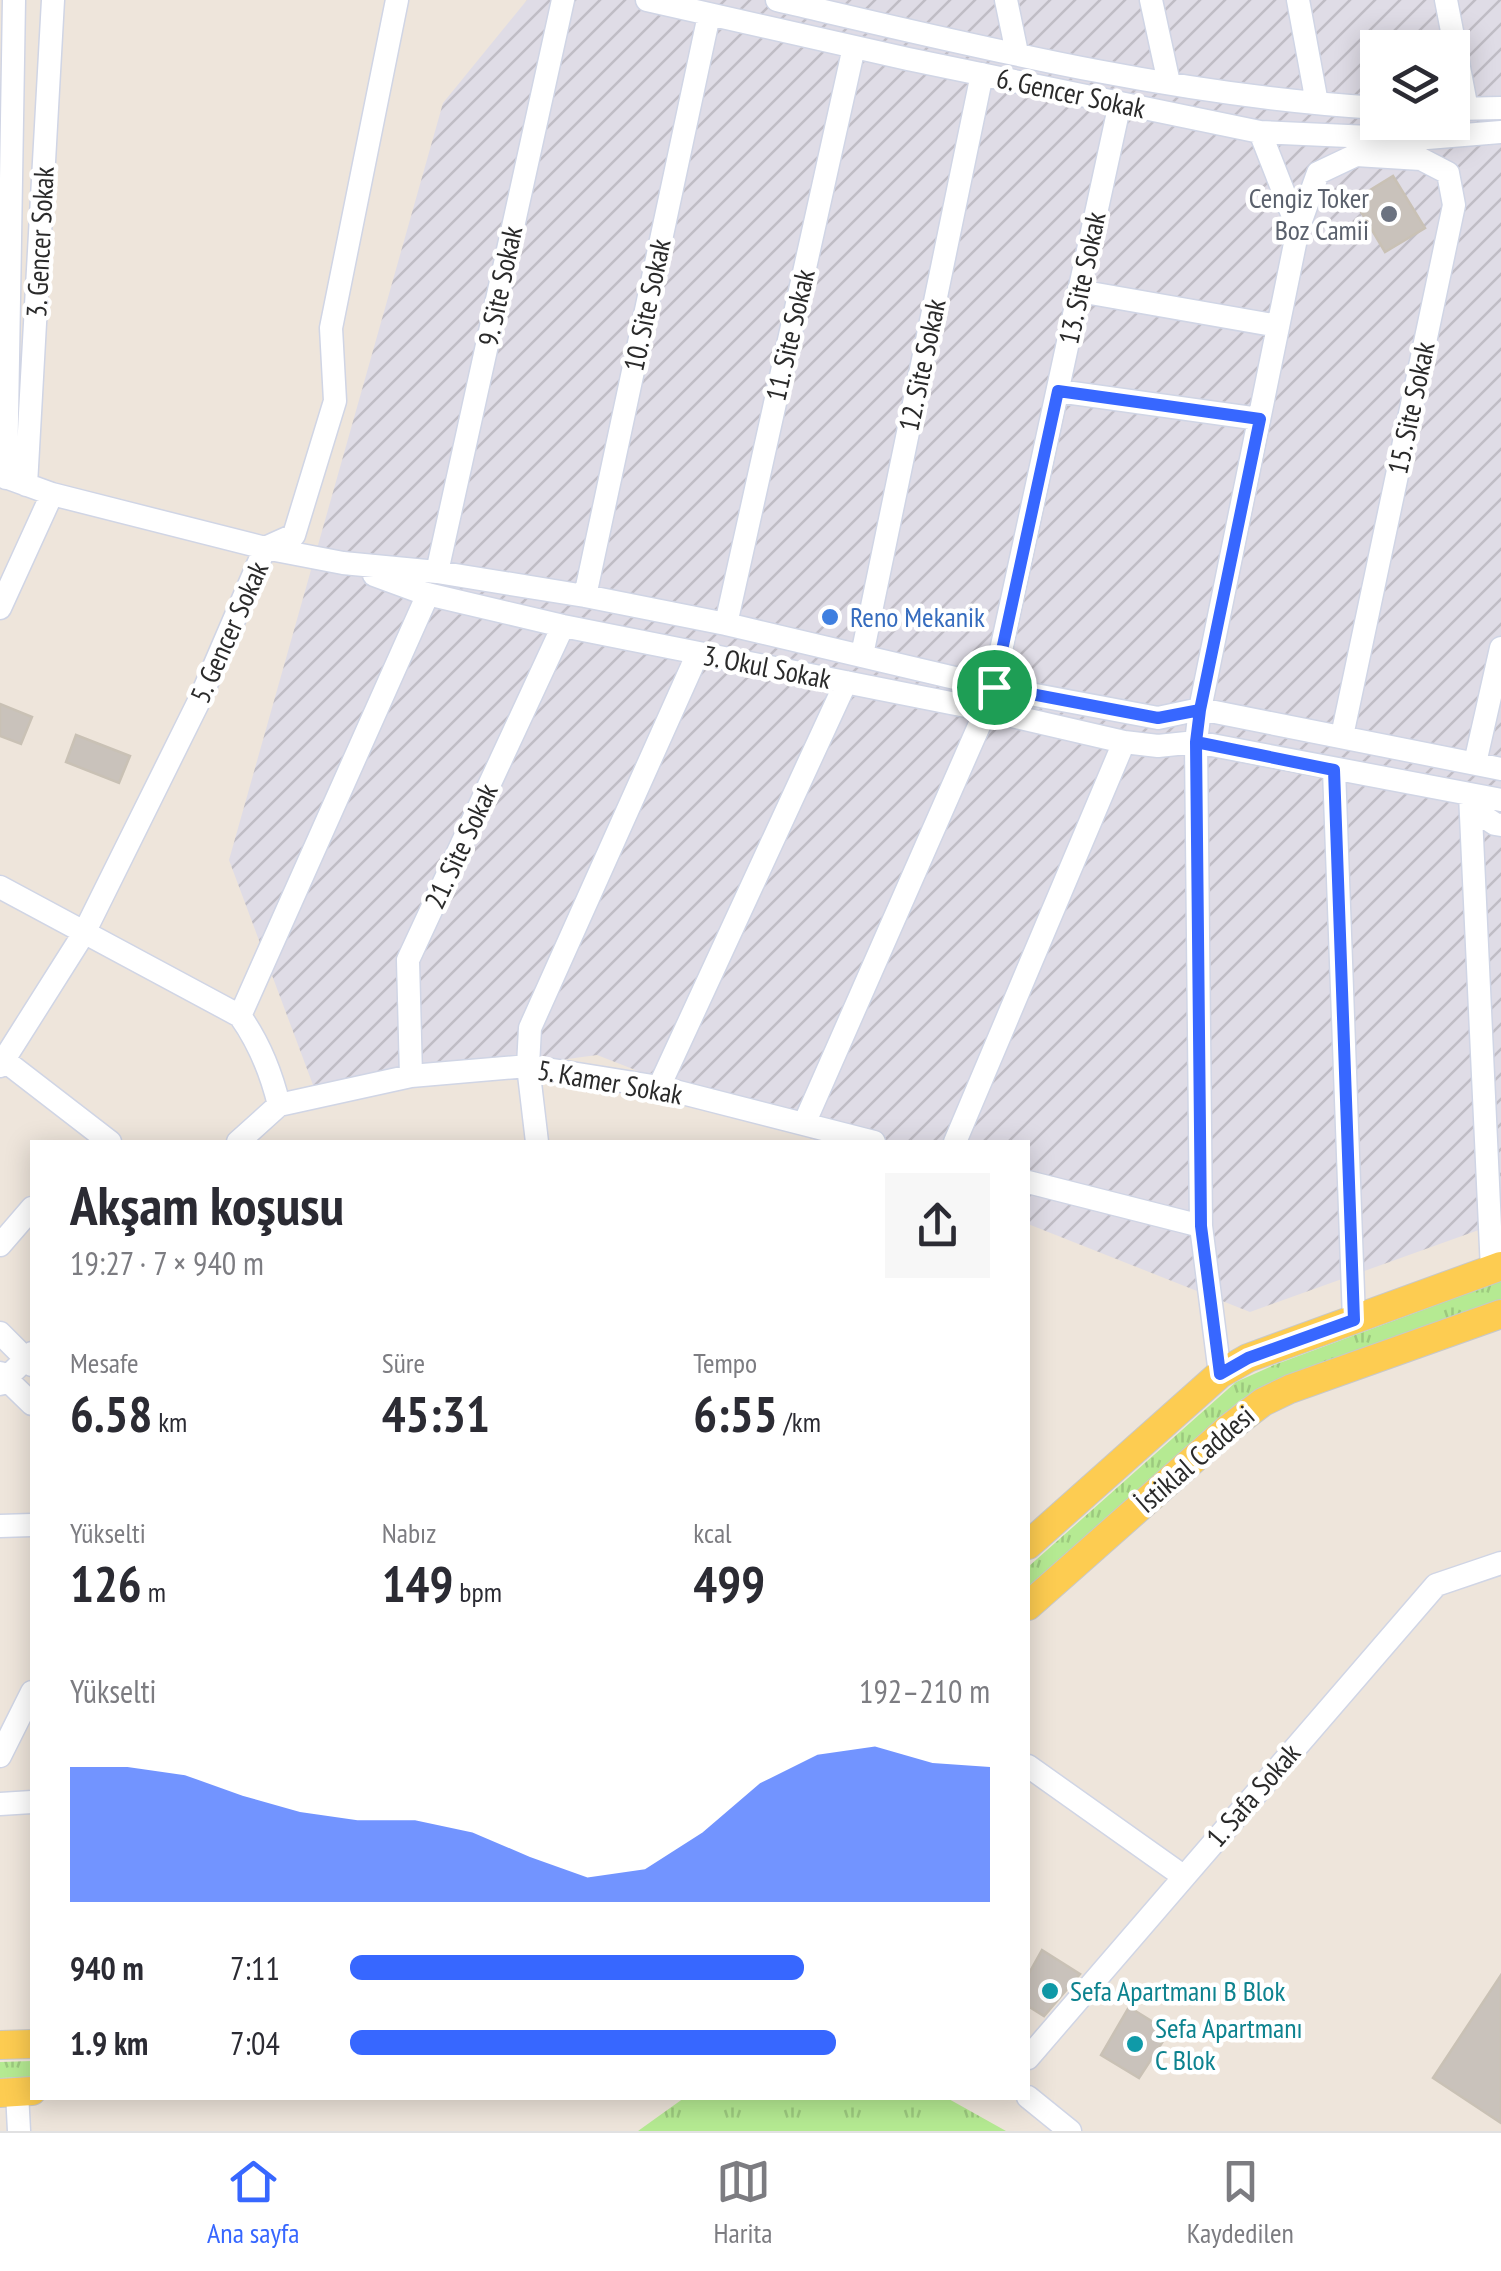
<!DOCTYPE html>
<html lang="tr">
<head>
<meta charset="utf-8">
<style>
  body { margin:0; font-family:"PT Sans Narrow",sans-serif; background:#f7f7f7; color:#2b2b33; height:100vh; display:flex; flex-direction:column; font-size:38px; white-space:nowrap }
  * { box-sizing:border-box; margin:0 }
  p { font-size:32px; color:#7c7c81 }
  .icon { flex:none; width:55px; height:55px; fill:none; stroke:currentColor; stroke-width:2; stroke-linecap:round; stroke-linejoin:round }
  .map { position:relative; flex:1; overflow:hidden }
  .sheet { position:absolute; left:30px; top:1140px; width:1000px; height:960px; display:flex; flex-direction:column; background:#fff; border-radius:0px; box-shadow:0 5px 25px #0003 }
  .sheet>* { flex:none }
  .buttons { position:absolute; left:1360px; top:30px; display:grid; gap:20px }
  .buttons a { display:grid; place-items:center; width:110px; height:110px; border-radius:0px; background:#fff; box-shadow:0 5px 25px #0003; font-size:50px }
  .pin { position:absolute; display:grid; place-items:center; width:85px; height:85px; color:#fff; margin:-42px; border:5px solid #fff; border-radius:50%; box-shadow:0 2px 10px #0007 }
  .round { display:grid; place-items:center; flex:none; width:105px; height:105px; border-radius:0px; background:#f7f7f7 }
  .summary { display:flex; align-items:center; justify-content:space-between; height:170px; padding:0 40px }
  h1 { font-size:55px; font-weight:800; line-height:75px }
  .figures { display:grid; grid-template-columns:repeat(3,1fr); gap:15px; height:170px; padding:10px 40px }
  .figures div { display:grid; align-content:center }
  .figures b { font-size:50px; font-weight:800 }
  .figures small { font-size:28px; font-weight:400 }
  .figures p { font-size:28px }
  .chart { height:280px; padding:20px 40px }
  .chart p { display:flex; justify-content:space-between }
  .chart svg { width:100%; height:180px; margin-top:10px; fill:#3767ff; opacity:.7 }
  ul { padding:0 40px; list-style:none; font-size:32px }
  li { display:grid; grid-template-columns:160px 120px 1fr; align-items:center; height:75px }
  li i { height:25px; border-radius:12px; background:#3767ff }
  .tabs { display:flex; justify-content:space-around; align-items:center; height:140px; border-top:2px solid #e1e1e2; background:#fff; font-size:28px; color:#7c7c81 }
  .tabs a { display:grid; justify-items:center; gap:5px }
  .tabs .current { color:#3767ff }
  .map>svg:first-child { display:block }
  .industrial { fill:url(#industrial-furrows); fill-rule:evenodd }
  .grass { fill:url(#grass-tufts) }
  .building { fill:#c9c2bb; stroke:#c9c1b5; stroke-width:2.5 }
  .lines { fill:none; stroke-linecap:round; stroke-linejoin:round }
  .minor-casing { stroke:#d0d5e5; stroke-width:25 }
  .major-casing { stroke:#c8c8c8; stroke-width:30 }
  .minor { stroke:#fff; stroke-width:22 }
  .major { stroke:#fdcc51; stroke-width:28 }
  .route-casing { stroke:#fff; stroke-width:20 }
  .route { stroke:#3767ff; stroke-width:12 }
  .worship-dot { fill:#6b7280; stroke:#fff; stroke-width:4 }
  .shop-dot { fill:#3f7fe0; stroke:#fff; stroke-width:4 }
  .culture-dot { fill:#0f9aa8; stroke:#fff; stroke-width:4 }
  .labels { text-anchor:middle; stroke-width:9; stroke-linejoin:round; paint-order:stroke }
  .street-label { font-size:28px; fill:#2a2a2a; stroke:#fff }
  .worship-label { font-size:28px; fill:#5b616d; stroke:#fff; text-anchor:end }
  .shop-label { font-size:28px; fill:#366cbe; stroke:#fff; text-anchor:start }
  .culture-label { font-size:28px; fill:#0d838f; stroke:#fff; text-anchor:start }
</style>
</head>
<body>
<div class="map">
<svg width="1501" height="2131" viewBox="0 0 1501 2131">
  <defs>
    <pattern id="industrial-furrows" width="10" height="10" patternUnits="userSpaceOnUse" patternTransform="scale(2.5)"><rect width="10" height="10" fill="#dfdce6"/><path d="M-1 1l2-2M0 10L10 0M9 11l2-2" fill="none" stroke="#c0bdc5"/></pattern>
    <pattern id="grass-tufts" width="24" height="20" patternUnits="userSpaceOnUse" patternTransform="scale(2.5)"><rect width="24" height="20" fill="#b5ea92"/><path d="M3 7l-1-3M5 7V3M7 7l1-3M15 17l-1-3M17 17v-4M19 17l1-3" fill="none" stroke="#9cc97e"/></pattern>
  </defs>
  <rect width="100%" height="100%" fill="#eee5db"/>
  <!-- industrial -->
  <path class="industrial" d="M 527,0 L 1501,0 L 1501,1222 L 1250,1312 L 1028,1224 L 1028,1142 L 820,1142 L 597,1055 L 316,1093 L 229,860 L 443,103 ZM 1378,48 L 1452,48 L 1452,122 L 1378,122 Z"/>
  <!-- grass -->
  <path class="grass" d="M 1501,1281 L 1501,1302 L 1254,1392 L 1239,1401 L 1028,1591 L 1028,1567 L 1236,1382 L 1274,1365 Z
    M 32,2061 L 32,2077 L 0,2078 L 0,2062 Z
    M 684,2098 L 947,2098 L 1006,2131 L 638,2131 Z"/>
  <!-- building -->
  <path class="building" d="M 1393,176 L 1425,228 L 1385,252 L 1354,200 Z
    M 0,704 L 32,717 L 21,744 L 0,736 Z
    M 76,735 L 130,756 L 119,783 L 66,762 Z
    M 1042,1950 L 1080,1974 L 1044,2016 L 1028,2006 L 1028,1975 Z
    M 1501,1975 L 1501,2123 L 1433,2078 Z
    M 1129,2007 L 1169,2032 L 1139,2078 L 1101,2055 Z"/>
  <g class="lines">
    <!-- minor casing -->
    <g class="minor-casing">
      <path id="minor" d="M 647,0 L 908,59 L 1260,132 L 1415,139 L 1501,132
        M 777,0 C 974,46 1175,96 1378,108
        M 1006,0 L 1017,53
        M 1151,0 L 1169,83
        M 1298,0 L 1317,103
        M 1446,0 L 1467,109
        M 1452,109 L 1501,108
        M 1260,132 L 1298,229
        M 1079,291 L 1278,326
        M 1058,391 L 1259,419
        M 0,475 L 52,494 L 265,548 L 343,563 L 437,572 L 585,596 L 726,624 L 993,687 L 1158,718 L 1200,709 L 1501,769
        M 6,478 L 14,0
        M 26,485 L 53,0
        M 437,572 L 563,0
        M 374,575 L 423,593 L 563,626 L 986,710 L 1124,742 L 1158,746 L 1196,742 L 1501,800
        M 585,596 L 709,15
        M 0,608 L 52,494
        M 726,624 L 854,47
        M 862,655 L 982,74
        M 993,687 L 1120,103
        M 1342,736 L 1454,205 L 1448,173 L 1421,159 L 1356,155
        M 1475,763 L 1501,648
        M 1334,769 L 1354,1320
        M 1470,794 L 1492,1270
        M 1471,808 L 1495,824 L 1501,825
        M 0,887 L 240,1016 C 260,1044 271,1072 279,1105
        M 240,1016 L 428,594
        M 5,1061 L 110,1142
        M 0,1066 L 84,933 L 200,699 L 265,548 L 294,535 L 335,401 L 331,328 L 397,0
        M 411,1076 L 408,960 L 563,626
        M 659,1087 L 846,682
        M 804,1124 L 986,710
        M 238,1142 L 279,1105 L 411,1076 L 528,1066 L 659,1087 L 874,1142
        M 537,1142 L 528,1066 L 530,1028 L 698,653
        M 955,1142 L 1124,742
        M 1028,1182 L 1201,1226
        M 0,1245 L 32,1208
        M 0,1333 L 32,1365
        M 0,1373 L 32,1404
        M 1220,1374 L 1201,1226 L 1196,742 L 1200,709 L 1298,229 L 1318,173 L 1356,155
        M 0,1384 L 32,1353
        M 0,1526 L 32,1525
        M 0,1756 L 32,1692
        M 1028,1766 L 1183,1876
        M 0,1804 L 32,1802
        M 1028,2058 L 1436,1585 L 1501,1563
        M 17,2092 L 19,2131
        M 1028,2097 L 1070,2131"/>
    </g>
    <!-- major casing -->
    <g class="major-casing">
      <path id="major" d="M 1028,1545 L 1220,1374 L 1248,1358 L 1501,1266
        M 1028,1606 L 1229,1428 L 1263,1402 L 1290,1389 L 1501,1314
        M 0,2045 L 32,2044
        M 0,2093 L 32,2091"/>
    </g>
    <!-- minor -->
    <use href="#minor" class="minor"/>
    <!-- major -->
    <use href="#major" class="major"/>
  </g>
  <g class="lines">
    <!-- route casing -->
    <g class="route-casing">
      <path id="route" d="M 994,687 L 1158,718 L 1200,710 L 1196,742 L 1334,770 L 1354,1320 L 1248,1358 L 1220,1374 L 1201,1226 L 1196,742 L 1200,710 L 1260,419 L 1058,391 L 994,687"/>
    </g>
    <!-- route -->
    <use href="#route" class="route"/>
  </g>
  <!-- markers -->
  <circle class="worship-dot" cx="1389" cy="214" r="10"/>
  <circle class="shop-dot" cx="830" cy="617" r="10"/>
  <g class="culture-dot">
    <circle cx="1050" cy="1991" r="10"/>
    <circle cx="1135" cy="2044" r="10"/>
  </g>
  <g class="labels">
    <!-- street labels -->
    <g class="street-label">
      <text transform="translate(1071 93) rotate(12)" y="10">6. Gencer Sokak</text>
      <text transform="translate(40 242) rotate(-87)" y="10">3. Gencer Sokak</text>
      <text transform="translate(1082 278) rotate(-78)" y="10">13. Site Sokak</text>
      <text transform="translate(500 286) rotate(-78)" y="10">9. Site Sokak</text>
      <text transform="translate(647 305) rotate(-78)" y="10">10. Site Sokak</text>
      <text transform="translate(790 335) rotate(-77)" y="10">11. Site Sokak</text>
      <text transform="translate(922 365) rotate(-78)" y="10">12. Site Sokak</text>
      <text transform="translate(1411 408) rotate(-78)" y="10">15. Site Sokak</text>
      <text transform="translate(229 632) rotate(-66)" y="10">5. Gencer Sokak</text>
      <text transform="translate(767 667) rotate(11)" y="10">3. Okul Sokak</text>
      <text transform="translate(461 846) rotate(-65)" y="10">21. Site Sokak</text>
      <text transform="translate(610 1082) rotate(10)" y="10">5. Kamer Sokak</text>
      <text transform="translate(1195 1459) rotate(-41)" y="10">İstiklal Caddesi</text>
      <text transform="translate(1253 1795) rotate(-49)" y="10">1. Safa Sokak</text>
    </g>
    <!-- worship labels -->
    <g class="worship-label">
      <text x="1369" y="208">Cengiz Toker<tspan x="1369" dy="32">Boz Camii</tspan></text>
    </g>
    <!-- shop labels -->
    <g class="shop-label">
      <text x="850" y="627">Reno Mekanik</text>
    </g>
    <!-- culture labels -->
    <g class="culture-label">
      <text x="1070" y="2001">Sefa Apartmanı B Blok</text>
      <text x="1155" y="2038">Sefa Apartmanı<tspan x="1155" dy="32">C Blok</tspan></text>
    </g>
  </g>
</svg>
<div class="buttons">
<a><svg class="icon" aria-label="layers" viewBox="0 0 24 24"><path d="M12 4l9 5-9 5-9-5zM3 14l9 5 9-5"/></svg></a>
</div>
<div class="pin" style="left:994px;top:687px;background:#1e9e55"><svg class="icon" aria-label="arrive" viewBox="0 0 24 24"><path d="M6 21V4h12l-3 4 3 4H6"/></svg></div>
<section class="sheet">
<div class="summary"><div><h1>Akşam koşusu</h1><p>19:27 · 7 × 940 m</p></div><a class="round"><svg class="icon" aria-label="share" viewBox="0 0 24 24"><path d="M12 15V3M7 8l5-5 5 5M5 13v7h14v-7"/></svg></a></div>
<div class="figures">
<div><p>Mesafe</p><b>6.58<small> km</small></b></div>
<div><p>Süre</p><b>45:31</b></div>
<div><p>Tempo</p><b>6:55<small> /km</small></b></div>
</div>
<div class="figures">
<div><p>Yükselti</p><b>126<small> m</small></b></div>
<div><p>Nabız</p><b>149<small> bpm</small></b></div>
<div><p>kcal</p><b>499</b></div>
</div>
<div class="chart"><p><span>Yükselti</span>192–210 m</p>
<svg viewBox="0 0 160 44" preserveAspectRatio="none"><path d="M0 44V11L10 11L20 13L30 18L40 22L50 24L60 24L70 27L80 33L90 38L100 36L110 27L120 15L130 8L140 6L150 10L160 11V44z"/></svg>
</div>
<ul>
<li><b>940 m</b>7:11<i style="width:71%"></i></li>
<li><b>1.9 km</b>7:04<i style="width:76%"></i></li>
</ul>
</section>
</div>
<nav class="tabs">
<a class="current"><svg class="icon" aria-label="home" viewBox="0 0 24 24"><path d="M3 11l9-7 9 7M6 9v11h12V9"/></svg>Ana sayfa</a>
<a><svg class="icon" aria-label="map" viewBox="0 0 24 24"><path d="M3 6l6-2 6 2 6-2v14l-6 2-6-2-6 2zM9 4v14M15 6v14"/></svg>Harita</a>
<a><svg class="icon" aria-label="saved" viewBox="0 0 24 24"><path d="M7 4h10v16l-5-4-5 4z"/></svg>Kaydedilen</a>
</nav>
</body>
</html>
